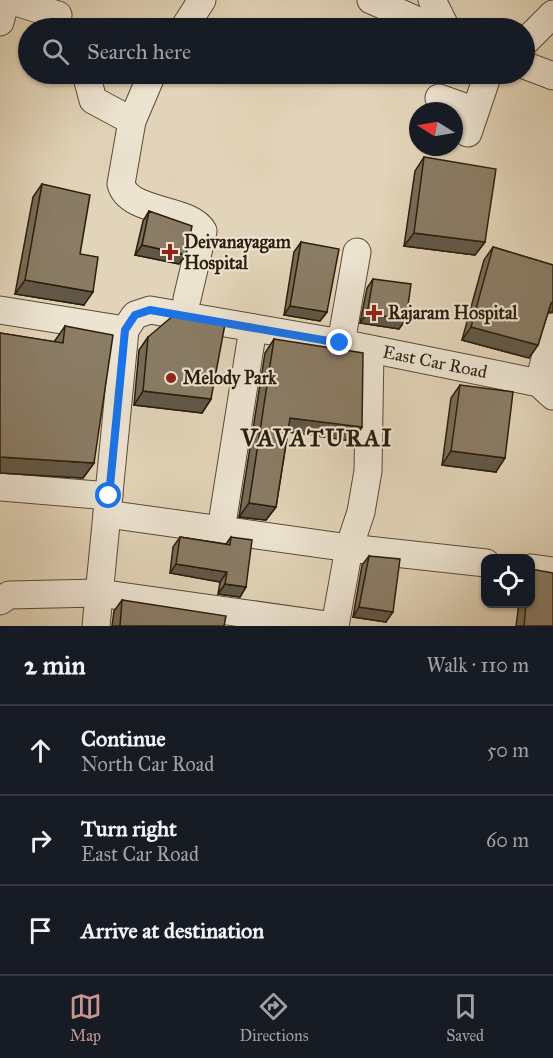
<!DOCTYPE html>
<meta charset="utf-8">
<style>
:root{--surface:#171b24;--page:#20242c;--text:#f1f3f6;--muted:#9ea1a6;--line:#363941;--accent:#c59692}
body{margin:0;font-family:"IM FELL Great Primer",serif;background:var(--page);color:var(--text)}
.controls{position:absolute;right:18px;bottom:18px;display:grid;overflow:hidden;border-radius:12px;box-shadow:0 2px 4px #0004}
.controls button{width:54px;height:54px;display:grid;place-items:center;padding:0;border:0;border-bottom:2px solid var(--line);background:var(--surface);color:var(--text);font:30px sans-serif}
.compass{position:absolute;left:409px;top:102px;width:54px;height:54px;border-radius:50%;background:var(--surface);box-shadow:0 2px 4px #0004;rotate:281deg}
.stop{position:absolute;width:18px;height:18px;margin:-14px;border:4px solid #1a73e8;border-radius:50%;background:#fff}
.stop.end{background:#1a73e8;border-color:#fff;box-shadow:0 2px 6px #0008}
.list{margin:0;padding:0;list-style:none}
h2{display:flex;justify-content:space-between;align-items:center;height:78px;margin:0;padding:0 24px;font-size:26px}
h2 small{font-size:20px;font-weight:400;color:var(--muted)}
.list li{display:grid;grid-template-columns:39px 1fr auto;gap:18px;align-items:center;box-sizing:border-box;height:90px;padding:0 24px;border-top:2px solid var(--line)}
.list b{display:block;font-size:22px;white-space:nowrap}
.list p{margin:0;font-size:20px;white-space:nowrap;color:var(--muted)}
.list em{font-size:20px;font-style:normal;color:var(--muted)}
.icon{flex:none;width:33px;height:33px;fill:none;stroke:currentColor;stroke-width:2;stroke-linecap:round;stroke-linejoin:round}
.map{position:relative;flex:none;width:553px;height:626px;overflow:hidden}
.search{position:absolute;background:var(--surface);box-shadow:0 2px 4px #0004;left:18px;right:18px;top:18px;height:66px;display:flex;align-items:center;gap:15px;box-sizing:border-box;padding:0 21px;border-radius:33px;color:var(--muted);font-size:22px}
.sheet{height:348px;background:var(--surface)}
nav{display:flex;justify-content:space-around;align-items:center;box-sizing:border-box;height:84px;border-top:2px solid var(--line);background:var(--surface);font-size:16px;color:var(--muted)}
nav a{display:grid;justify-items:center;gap:3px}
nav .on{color:var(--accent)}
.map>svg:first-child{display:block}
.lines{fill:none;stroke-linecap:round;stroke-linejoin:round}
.minor-casing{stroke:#594b36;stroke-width:29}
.minor{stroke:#ece3d1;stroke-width:27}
.wall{fill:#776b57;stroke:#2b1d0b;stroke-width:1.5}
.shaded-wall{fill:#615747;stroke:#2b1d0b;stroke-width:1.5}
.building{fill:#8a7c65;stroke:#2b1d0b;stroke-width:1.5}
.route{stroke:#1a73e8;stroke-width:8}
.poi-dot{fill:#8f2418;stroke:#ece3d1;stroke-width:2}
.labels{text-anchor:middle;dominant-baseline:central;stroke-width:4.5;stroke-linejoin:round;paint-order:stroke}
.poi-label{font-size:18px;font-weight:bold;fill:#2b1d0b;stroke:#ece3d1;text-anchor:start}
.street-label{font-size:18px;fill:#2b1d0b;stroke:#ece3d1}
.district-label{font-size:24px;font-weight:bold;letter-spacing:1.5px;fill:#2b1d0b;stroke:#ece3d1}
</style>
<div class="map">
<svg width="553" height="626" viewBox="0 0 553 626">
<rect width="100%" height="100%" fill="#e2d4b8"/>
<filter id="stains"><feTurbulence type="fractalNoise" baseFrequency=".00333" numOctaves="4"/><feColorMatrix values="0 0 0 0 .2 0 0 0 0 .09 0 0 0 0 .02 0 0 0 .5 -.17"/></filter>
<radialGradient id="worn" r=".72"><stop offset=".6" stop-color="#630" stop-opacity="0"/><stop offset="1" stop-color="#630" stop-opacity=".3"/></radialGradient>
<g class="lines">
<defs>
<g id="minor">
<path d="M 9,0 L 58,15"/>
<path d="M 371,0 L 434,28"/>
<path d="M 432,0 L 446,28"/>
<path d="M 0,22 L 6,0"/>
<path d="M 184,28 L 202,0"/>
<path d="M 524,43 L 553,14"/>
<path d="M 524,65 L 553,76"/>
<path d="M 86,74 L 93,100 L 132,121 L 121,184 C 129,214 190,207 203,231 L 187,299"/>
<path d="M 439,98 L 475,111"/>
<path d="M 132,121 L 152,74"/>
<path d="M 468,133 L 488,74"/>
<path d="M 0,310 L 125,330"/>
<path d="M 341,343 L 357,252"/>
<path d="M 539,383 L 553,327"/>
<path d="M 0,487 L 109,496"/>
<path d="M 107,514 L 349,548 L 486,563"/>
<path d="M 221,530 L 253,328"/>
<path d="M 530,568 L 553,571"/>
<path d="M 0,601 L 9,595 L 99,593 L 334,626"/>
<path id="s1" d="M 96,626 L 125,330 L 135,315 L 150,310 L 341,343 L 539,383 L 553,396"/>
<path d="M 335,626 L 349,548 L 361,512 L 368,471 L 370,350"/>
</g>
</defs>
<use href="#minor" class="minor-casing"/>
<use href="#minor" class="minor"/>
</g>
<path class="wall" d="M 424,157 L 485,242 L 475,255 L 404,246 L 415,171 Z
M 42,184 L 80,254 L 84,305 L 15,294 L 33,197 Z
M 149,211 L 186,255 L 179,264 L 135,255 L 143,221 Z
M 301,242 L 327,312 L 320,321 L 284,315 L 294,252 Z
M 493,247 L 553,265 L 553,312 L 548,312 L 538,345 L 529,358 L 462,340 L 484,260 Z
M 373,279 L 406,319 L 399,329 L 360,323 L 367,288 Z
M 65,326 L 94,463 L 83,478 L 0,473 L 0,333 L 54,342 Z
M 148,337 L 211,399 L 202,413 L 134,405 L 139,350 Z
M 274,339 L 362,427 L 353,441 L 288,432 L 276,507 L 266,520 L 239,517 L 265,353 Z
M 460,385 L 496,472 L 442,465 L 451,398 Z
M 180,537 L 226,544 L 231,537 L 246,587 L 240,597 L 218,594 L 220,582 L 170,573 L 173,547 Z
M 369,556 L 386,622 L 353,617 L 362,565 Z
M 531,569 L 553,626 L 516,626 L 519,603 L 531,603 Z
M 122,600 L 224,626 L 112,626 L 114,611 Z"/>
<path class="shaded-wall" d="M 414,233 L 485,242 L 475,255 L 404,246 Z
M 142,245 L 186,255 L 179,264 L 135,255 Z
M 25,280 L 93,292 L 84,305 L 15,294 Z
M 553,302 L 553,312 L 548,312 L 551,303 Z
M 290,306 L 327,312 L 320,321 L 284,315 Z
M 367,314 L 406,319 L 399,329 L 360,323 Z
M 471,327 L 538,345 L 529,358 L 462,340 Z
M 143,391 L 211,399 L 202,413 L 134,405 Z
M 290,418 L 362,427 L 353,441 L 281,431 Z
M 451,451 L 505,458 L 496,472 L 442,465 Z
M 0,457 L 94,463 L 83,478 L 0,473 Z
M 249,503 L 276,507 L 266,520 L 239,517 Z
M 176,564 L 227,572 L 220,582 L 170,573 Z
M 225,584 L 246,587 L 240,597 L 218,594 Z
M 359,607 L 393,612 L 386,622 L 353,617 Z"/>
<path class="building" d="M 424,157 L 496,169 L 485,242 L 414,233 Z
M 42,184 L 90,195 L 80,254 L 98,257 L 93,292 L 25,280 Z
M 149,211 L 192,226 L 186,255 L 142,245 Z
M 301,242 L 339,249 L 327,312 L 290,306 Z
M 493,247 L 553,265 L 553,302 L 551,303 L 538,345 L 471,327 Z
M 373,279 L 411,284 L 406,319 L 367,314 Z
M 174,315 L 225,324 L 211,399 L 143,391 L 148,337 Z
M 65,326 L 113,335 L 94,463 L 0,457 L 0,333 L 63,343 Z
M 274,339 L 363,353 L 362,427 L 290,418 L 276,507 L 249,503 Z
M 460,385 L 513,392 L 505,458 L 451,451 Z
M 180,537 L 230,545 L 231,537 L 252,540 L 246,587 L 225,584 L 227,572 L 176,564 Z
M 369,556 L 400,559 L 393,612 L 359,607 Z
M 531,569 L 553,573 L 553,626 L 524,626 L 526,603 L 531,603 Z
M 122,600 L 226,616 L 224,626 L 120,626 Z"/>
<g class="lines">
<path class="route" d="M 109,496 L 125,330 L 135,315 L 150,310 L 340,343"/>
</g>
<g class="poi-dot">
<path d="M167 243h6v6h6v6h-6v6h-6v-6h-6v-6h6z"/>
<path d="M371 304h6v6h6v6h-6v6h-6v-6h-6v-6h6z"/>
<circle cx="171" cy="378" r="6"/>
</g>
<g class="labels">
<g class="poi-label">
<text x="184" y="242">Deivanayagam<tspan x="184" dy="21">Hospital</tspan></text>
<text x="388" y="313">Rajaram Hospital</text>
<text x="183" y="378">Melody Park</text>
</g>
<g class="street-label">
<text stroke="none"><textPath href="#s1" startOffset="621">East Car Road</textPath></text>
</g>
<g class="district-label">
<text x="317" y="438">VAVATURAI</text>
</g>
</g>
<rect width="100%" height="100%" filter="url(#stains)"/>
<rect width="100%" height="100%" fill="url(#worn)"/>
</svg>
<div class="controls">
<button><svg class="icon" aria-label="locate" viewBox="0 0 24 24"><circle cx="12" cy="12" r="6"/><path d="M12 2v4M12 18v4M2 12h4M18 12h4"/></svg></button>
</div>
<svg class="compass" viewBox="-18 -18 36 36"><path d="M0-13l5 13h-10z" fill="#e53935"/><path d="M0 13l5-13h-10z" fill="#9ea1a6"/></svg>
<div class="stop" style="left:109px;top:496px"></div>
<div class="stop end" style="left:340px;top:343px"></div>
<div class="search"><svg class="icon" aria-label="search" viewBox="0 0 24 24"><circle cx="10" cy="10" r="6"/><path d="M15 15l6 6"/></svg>Search here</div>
</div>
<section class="sheet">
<h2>2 min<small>Walk · 110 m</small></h2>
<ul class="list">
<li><svg class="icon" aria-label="ahead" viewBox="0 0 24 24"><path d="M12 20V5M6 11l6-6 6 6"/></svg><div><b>Continue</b><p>North Car Road</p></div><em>50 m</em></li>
<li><svg class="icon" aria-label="right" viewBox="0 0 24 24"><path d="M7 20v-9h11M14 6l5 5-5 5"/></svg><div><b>Turn right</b><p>East Car Road</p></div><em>60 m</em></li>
<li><svg class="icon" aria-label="arrive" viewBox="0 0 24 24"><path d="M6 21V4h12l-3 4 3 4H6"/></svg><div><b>Arrive at destination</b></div></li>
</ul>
</section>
<nav>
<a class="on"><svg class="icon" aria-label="map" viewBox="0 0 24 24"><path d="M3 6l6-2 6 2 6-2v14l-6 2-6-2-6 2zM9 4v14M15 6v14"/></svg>Map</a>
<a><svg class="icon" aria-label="directions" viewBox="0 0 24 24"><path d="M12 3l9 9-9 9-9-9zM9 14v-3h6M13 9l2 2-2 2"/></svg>Directions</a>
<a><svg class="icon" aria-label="saved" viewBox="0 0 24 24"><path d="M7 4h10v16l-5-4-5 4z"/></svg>Saved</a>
</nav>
